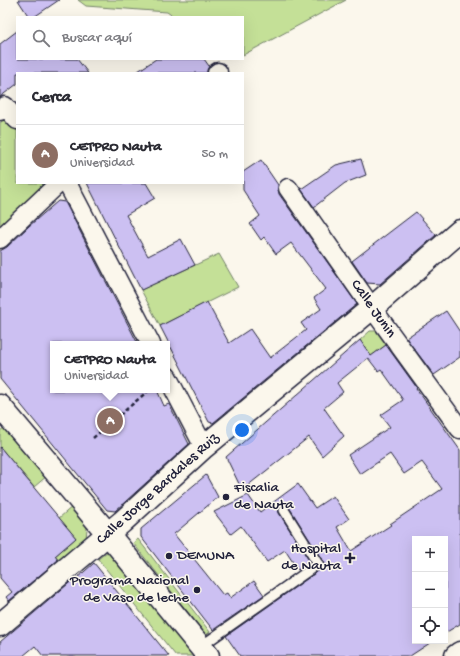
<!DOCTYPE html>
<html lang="es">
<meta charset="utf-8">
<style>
:root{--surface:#fff;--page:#f7f7f7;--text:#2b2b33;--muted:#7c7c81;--line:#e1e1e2;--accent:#0f766e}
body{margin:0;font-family:"Gochi Hand",sans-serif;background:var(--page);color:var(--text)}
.controls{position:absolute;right:12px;bottom:12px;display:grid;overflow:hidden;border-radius:0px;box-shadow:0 4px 16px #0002}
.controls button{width:36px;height:36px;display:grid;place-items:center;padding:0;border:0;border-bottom:1px solid var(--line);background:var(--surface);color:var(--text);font:20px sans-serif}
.you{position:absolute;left:242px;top:430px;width:14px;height:14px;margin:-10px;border:3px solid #fff;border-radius:50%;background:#1a73e8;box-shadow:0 0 0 6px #1a73e833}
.badge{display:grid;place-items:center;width:26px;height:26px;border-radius:50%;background:var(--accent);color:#fff;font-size:13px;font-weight:700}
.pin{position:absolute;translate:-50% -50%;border:2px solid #fff;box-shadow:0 1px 4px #0006}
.popup{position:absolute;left:50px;top:341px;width:120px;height:52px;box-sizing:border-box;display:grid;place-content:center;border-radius:0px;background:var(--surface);filter:drop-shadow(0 1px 3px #0005);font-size:13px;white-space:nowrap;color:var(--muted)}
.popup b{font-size:15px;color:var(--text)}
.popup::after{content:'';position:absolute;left:50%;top:100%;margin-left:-8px;border:8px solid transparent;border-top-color:var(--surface)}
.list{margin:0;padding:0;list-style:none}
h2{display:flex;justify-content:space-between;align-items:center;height:52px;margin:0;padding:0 16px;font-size:17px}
h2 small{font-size:13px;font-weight:400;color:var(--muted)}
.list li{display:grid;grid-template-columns:26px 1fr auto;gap:12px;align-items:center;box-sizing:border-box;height:60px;padding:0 16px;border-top:1px solid var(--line)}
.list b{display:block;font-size:15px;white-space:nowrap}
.list p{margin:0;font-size:13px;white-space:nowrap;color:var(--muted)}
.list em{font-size:13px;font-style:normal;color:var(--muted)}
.icon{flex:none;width:22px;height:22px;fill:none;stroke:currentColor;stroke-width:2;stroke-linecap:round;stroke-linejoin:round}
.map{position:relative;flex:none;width:460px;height:656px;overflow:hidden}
.search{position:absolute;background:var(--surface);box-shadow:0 4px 16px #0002;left:16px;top:16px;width:228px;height:44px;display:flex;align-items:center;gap:10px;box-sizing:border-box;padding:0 14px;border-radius:0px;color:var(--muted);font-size:15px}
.panel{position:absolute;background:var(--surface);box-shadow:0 4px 16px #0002;left:16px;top:72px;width:228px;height:112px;border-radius:0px}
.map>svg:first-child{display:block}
.green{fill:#c4e097;stroke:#738169}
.building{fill:#ccc0f2;stroke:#22223b}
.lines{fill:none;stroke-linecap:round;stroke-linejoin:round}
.service-casing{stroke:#22223b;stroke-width:12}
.minor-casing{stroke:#22223b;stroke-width:21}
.tertiary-casing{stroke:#22223b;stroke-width:25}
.primary-casing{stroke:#22223b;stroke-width:25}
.path{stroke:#22223b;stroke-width:2.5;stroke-dasharray:4 3;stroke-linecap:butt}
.service{stroke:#fbf7ec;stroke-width:9}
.minor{stroke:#fbf7ec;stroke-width:18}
.tertiary{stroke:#fbf7ec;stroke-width:22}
.primary{stroke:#fbf7ec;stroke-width:22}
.poi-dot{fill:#22223b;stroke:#fbf7ec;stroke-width:1.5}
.labels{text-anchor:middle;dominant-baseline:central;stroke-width:3;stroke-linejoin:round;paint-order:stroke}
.street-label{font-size:15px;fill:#22223b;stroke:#fbf7ec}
.poi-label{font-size:15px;fill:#22223b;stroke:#fbf7ec;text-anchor:start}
</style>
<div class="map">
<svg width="460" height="656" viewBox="0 0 460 656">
<rect width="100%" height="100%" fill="#fbf7ec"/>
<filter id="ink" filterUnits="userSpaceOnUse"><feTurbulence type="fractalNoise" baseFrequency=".025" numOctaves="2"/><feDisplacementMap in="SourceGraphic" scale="8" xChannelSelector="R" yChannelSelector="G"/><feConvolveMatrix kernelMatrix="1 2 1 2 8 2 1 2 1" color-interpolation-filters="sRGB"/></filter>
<g filter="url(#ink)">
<path class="green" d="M 78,0 L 346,0 L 243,55 L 243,17 L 174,17 L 167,12 L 86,6 Z
M 7,117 L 17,128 L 17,183 L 51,183 L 0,232 L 0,123 Z
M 219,254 L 238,287 L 160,326 L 141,290 Z
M 370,331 L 376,331 L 386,345 L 371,356 L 360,340 Z
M 6,426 L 47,476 L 34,487 L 0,447 L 0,431 Z
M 73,506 L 84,520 L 87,528 L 86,539 L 61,563 L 55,556 L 76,538 L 59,518 Z
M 138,539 L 210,632 L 206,635 L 133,543 Z
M 108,551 L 193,656 L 176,656 L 98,559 Z"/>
<path class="building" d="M 18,0 L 59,0 L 34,17 L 29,17 Z
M 17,31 L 17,59 L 77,59 L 88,73 L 17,73 L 17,84 L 0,97 L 0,44 Z
M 156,59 L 204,59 L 209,66 L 207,70 L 207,73 L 135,73 Z
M 361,159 L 366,175 L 345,183 L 314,207 L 301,189 L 336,165 Z
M 261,160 L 278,185 L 278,189 L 279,194 L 357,304 L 213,423 L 209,422 L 160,326 L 207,302 L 229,343 L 250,329 L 270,358 L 306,330 L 301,323 L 321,309 L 314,298 L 326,289 L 291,243 L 276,254 L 264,237 L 261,240 L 250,224 L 260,216 L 243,190 L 243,172 Z
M 87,183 L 146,183 L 155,198 L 126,215 L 148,256 L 181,239 L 195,265 L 141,290 Z
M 58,201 L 65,202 L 138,344 L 53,344 L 53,390 L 157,390 L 164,406 L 169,404 L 189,444 L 115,511 L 107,510 L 0,379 L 0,251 L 7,247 L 29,226 Z
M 416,212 L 436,235 L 380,284 L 367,283 L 352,261 L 382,238 Z
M 446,311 L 460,332 L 460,357 L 434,375 L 406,338 Z
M 360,340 L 371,356 L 386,345 L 417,388 L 416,388 L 460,450 L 460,624 L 445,633 L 445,539 L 415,539 L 415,641 L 433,641 L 410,656 L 240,656 L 226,636 L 321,569 L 324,566 L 324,563 L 289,507 L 286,505 L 283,504 L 280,505 L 278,510 L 279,513 L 310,562 L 298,570 L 285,550 L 267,562 L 241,526 L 231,534 L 214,512 L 248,495 L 260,512 L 298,484 L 315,508 L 333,496 L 349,519 L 337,527 L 351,551 L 391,525 L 390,524 L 442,489 L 422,462 L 404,474 L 390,454 L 360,474 L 348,455 L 390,427 L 381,415 L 403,400 L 381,369 L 378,371 L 368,358 L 337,383 L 343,392 L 324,408 L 344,436 L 322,456 L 309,437 L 242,490 L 226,457 Z
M 0,447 L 76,538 L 55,556 L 58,560 L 9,601 L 6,597 L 12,592 L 0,578 Z
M 206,475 L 218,497 L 174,534 L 223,595 L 227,593 L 230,598 L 254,581 L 264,595 L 213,630 L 141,537 L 141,529 Z
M 94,563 L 169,656 L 43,656 L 35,646 L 23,656 L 0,656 L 0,642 L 75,578 L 76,579 Z"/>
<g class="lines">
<defs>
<path id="service" d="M 200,647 L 318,564 L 284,510"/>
<path id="minor" d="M 217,73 L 218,72
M 0,111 L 5,106 L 17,120
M 67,183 L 151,344
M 288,188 L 372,308 L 460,429
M 0,239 L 59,183
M 167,376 L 204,447"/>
<path id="tertiary" d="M 0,406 L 108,534 L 208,656
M 0,625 L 122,522 L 204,447 L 372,308 L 460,231"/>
<path id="primary" d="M 456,656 L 460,653"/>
</defs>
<use href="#service" class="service-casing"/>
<use href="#minor" class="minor-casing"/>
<use href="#tertiary" class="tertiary-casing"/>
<use href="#primary" class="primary-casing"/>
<path class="path" d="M 93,438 L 149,390"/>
<use href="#service" class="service"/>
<use href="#minor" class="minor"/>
<use href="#tertiary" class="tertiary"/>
<use href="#primary" class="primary"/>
</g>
</g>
<g class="poi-dot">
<circle cx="226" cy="497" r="4"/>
<circle cx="169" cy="556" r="4"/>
<path d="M348 552h4v4h4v4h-4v4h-4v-4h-4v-4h4z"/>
<circle cx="197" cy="590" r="4"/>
</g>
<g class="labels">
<g class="street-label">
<text transform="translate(373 309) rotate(55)">Calle Junin</text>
<text transform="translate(158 489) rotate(-42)">Calle Jorge Bardales Ruiz</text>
</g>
<g class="poi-label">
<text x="234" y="488">Fiscalia<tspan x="234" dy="17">de Nauta</tspan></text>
<text x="341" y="549" text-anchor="end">Hospital<tspan x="341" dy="17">de Nauta</tspan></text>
<text x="177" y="556">DEMUNA</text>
<text x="189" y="581" text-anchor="end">Programa Nacional<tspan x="189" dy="17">de Vaso de leche</tspan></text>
</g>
</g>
</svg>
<div class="controls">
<button>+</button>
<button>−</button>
<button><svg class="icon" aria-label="locate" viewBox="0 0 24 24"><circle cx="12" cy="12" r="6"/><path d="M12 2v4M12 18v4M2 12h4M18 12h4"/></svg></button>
</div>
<div class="you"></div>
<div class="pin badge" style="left:110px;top:421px;background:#8d6e63">A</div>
<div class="popup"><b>CETPRO Nauta</b>Universidad</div>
<div class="search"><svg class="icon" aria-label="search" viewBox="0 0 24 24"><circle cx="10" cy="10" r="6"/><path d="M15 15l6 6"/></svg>Buscar aquí</div>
<section class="panel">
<h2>Cerca<small></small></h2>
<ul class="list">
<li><span class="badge" style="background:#8d6e63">A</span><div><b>CETPRO Nauta</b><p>Universidad</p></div><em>50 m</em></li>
</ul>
</section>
</div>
